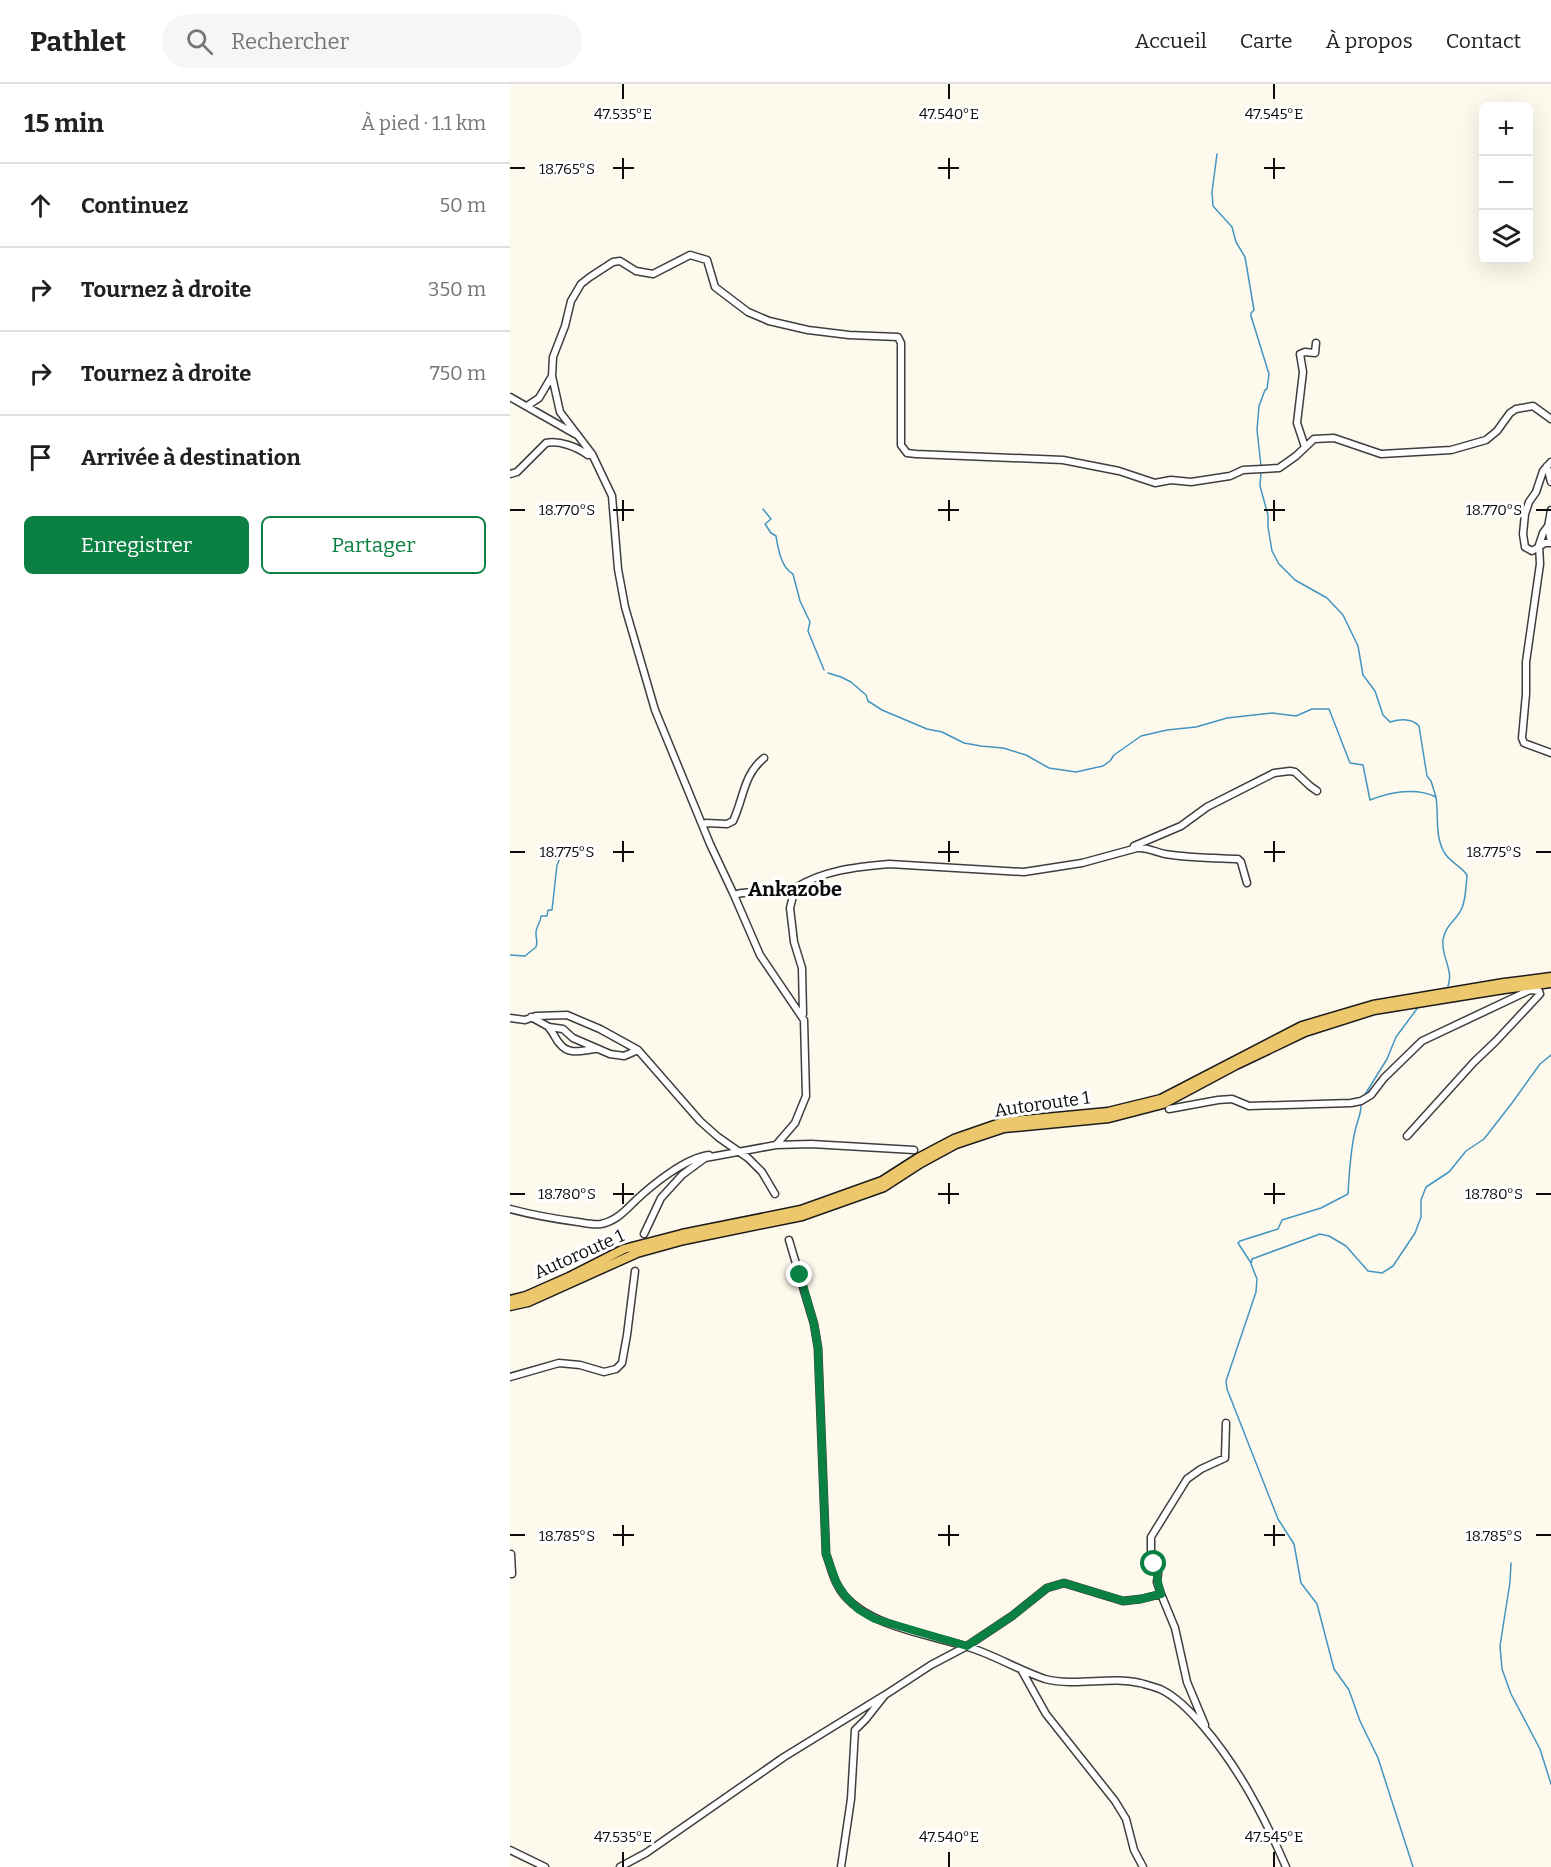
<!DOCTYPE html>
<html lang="fr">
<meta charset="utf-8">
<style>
:root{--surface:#fff;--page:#f6f6f6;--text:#202124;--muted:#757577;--line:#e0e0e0;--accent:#0b8043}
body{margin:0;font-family:Bitter,serif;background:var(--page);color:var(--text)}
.controls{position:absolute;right:18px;top:18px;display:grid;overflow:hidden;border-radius:9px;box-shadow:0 6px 24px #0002}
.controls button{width:54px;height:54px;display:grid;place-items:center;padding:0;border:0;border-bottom:2px solid var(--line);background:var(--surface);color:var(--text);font:30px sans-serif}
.stop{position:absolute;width:18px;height:18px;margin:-14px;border:4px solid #0b8043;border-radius:50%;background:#fff}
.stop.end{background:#0b8043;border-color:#fff;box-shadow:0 2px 6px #0008}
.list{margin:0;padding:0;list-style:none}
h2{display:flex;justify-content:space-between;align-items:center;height:78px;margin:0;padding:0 24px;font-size:26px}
h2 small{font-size:20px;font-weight:400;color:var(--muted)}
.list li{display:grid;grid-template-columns:39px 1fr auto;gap:18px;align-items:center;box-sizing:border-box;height:84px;padding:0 24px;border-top:2px solid var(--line)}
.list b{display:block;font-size:22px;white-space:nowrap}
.list em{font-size:20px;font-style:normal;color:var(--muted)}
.actions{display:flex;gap:12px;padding:18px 24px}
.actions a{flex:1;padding:14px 0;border:2px solid var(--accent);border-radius:9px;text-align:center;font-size:21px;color:var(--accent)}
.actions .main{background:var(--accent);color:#fff}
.icon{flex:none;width:33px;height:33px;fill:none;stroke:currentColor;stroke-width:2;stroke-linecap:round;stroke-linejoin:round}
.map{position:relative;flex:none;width:1041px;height:1783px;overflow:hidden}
header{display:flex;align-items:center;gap:36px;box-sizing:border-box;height:84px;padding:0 30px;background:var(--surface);border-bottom:2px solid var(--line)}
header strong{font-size:28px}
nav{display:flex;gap:33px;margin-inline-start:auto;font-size:21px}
.search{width:420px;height:54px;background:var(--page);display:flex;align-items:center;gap:15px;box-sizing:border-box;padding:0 21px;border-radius:33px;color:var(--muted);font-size:22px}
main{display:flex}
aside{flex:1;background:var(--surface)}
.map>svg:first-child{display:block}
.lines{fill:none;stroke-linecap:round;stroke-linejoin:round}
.stream{stroke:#4295c1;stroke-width:1.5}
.minor-casing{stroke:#3e3e3e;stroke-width:9}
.major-casing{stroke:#1c1c1c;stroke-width:11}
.minor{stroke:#fff;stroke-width:6}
.major{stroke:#edc76c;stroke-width:8}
.route{stroke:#0b8043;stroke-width:8}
.ticks{fill:none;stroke:#0b0b0b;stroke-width:2}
.labels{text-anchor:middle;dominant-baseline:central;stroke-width:6;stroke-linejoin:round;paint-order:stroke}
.street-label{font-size:18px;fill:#0b0b0b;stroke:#fff}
.neighbourhood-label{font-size:20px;font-weight:bold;fill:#0b0b0b;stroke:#fff}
.ticks-label{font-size:15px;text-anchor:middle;fill:#0b0b0b;stroke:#fff;stroke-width:6;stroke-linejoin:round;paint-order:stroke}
</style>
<header>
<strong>Pathlet</strong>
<div class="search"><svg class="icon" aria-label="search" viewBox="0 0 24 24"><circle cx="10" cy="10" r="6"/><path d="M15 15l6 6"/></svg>Rechercher</div>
<nav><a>Accueil</a><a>Carte</a><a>À propos</a><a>Contact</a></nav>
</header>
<main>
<aside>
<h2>15 min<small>À pied · 1.1 km</small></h2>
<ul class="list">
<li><svg class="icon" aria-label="ahead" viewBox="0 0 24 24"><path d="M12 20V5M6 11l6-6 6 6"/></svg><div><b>Continuez</b></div><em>50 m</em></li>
<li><svg class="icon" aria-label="right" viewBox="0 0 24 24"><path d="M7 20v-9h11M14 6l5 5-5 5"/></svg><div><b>Tournez à droite</b></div><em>350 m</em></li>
<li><svg class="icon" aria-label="right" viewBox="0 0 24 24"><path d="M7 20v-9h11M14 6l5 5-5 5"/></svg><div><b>Tournez à droite</b></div><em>750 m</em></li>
<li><svg class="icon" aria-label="arrive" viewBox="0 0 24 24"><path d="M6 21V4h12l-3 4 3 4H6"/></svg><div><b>Arrivée à destination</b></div></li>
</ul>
<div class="actions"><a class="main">Enregistrer</a><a>Partager</a></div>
</aside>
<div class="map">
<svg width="1041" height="1783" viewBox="0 0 1041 1783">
<rect width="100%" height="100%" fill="#fdf9ec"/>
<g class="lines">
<path class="stream" d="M 707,70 L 702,108 L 703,122 L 722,143 L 726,158 L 735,173 L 744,226 L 741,229 L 741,232 L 759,290 L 757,305 L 755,306 L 749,322 L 747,346 L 751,382
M 751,388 L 750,402 L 758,431 L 758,443 L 762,467 L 769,480 L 785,496 L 817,514 L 833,531 L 848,562 L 853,591 L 865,607 L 873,631 L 880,638 C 890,635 902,634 909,642 L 917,692 L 921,697 L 926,713
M 253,425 L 261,435 L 255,440 L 261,449 L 266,452 C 268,464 271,484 283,490 L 290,517 L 300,538 L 298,547 L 314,586
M 318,589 L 331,593 L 341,598 L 356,611 L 358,617 L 372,626 L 417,645 L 432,648 L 454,659 L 471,662 L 493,664 L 516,671 L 539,684 L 566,688 L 593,682 L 600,677 L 604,671 L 631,652 L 657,646 L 686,643 L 717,634 L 762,629 L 786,632 L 802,625 L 819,625 L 840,679 L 853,681 L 860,716 C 880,708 906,703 926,713 C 929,732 924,754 936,771 C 942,779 952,783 957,791 C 956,802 956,814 952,824 C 947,836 935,841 933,856 C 931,873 944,886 938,902
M 0,871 L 15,872 L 26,863 C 28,857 26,856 26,850 C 25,843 31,839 31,832 L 37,832 L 38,826 L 42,826 L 47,781 L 56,761
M 854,1012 L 877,975 L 886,953 L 909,922
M 741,1179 L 728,1159 L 730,1157 L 768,1145 L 772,1136 L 811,1124 L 838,1110 C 839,1091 841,1065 845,1047 C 847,1037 852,1029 851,1019
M 1001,1479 L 1000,1498 L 990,1562 L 992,1585 L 1001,1610 L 1030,1665 L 1041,1700
M 903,1783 L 868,1674 L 850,1637 L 839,1606 L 824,1585 L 807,1520 L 791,1499 L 784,1460 L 768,1435 L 717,1305 L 716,1297 L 746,1208 L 747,1195 L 741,1180 L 742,1175 L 810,1150 L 819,1152 L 836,1162 L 858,1187 L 872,1189 L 883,1182 L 905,1149 L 911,1133 L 911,1116 L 916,1103 L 939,1088 L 956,1067 L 974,1055 L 1002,1019 L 1030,980 L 1041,971"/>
<defs>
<path id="minor" d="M 0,313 L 65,350
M 17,322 L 29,314 L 42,292
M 795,363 L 787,339 L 793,288 L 790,270 L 795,268 L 805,269 L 806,259
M 1041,378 L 1033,387 L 1026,408 L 1019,418 L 1015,430 L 1013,450 L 1015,463 L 1022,467 L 1035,459 L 1041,459
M 1037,382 L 1041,398
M 0,390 L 7,388 L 36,359 C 49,356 67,363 78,371 L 82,370
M 1041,426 L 1038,443 L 1041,458
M 1041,438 L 1033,449 L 1029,461 L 1030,480 L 1016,578 L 1016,610 L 1012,654 L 1014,659 L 1041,669
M 193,742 L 196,739 L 217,740 L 223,737 C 234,714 233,691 254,674
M 624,762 L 671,742 L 697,723 L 764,689 L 780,687 L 785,688 L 800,702 L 807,707
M 285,804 L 280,824 L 284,858 L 292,884 L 293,930
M 224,811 C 237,806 248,810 260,810 C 269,809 275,802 285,804 C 314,786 346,783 379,780 L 514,788 L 572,779 L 627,764 C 638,763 645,768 655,770 C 679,774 704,774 728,775 L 731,778 L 737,799
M 21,933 L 39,943 L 53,945 L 63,954 L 100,970 L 114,972 L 128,966
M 0,934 L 15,936 L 26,932 L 57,931 L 90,945 L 128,966 L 190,1037 L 208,1053 L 238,1074 L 252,1088 L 265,1110
M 39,944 C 44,949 45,955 50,960 C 59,972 74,966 86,965
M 659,1025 L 708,1016 L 722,1015 L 739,1022 L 841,1019 L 851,1017 L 861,1011 L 874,994 L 912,957 L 1020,906 L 1029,907 L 1030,910 L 986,957 L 964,978 L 897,1052
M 266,1061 L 301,1060 L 404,1066
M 0,1125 C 23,1131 45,1135 68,1138 C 75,1139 84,1141 91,1140 C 106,1137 115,1127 125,1117 C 142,1101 175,1074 199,1071
M 134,1150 L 151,1114 L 172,1091 L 195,1074 L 266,1061 L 285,1039 L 296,1012 L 294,936 L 250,871 L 224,811 L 200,760 L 145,626 L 115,523 L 108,485 L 102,412 L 82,370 L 50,328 L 42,292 L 43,273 L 55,242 L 61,217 L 71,200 L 80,193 L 103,178 L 110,177 L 126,187 L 143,190 L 180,171 L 197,176 L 205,203 L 238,228 L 259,237 L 298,246 L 339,251 L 388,253 L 391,259 L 391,361 L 397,369 L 406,370 L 553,376 L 609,387 L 645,399 L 661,396 L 681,398 L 720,392 L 733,386 L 769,384 L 786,372 L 804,355 L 824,354 L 871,370 L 941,366 L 976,356 L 987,347 L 1000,329 L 1006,325 L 1023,322 L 1041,335
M 279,1156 L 304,1240 L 308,1264 L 316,1470 C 320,1480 322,1491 327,1500 C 347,1541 415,1549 455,1562 C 483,1570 508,1586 535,1595 C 567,1603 599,1592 630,1599 C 637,1601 646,1603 652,1606 C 668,1614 682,1629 693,1642 C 729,1684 754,1732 776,1783
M 0,1293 L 49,1279 L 70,1281 L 94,1288 L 106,1285 L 112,1279 L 117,1251 L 125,1187
M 0,1490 L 2,1490 L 1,1470
M 651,1510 L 647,1498 L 648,1489 L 641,1469 L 641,1453 L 677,1395 L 691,1385 L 715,1374 L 716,1339
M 512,1587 L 536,1630 L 605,1717 L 616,1735 L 624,1766 L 633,1783
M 0,1766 L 35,1783
M 110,1783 L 136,1769 L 274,1673 L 373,1612
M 331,1783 L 341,1715 L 345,1646 L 356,1635 L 375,1611 L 421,1581 L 457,1562 L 502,1532 L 537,1504 L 554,1499 L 613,1517 L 631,1515 L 651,1510 L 665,1544 L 677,1598 L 695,1641"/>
<path id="major" d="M 0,1216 L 16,1212 L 59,1193 L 114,1165 L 172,1150 L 291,1126 L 372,1097 L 408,1074 L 444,1055 L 493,1038 L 598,1028 L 651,1015 L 792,942 L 863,921 L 994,899 L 1041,893
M 0,1222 L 18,1218 L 127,1169 L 174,1156 L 292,1132 L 374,1103 L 411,1079 L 446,1060 L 494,1044 L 599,1034 L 653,1020 L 726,981 L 795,948 L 864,926 L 994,905 L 1041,899"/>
</defs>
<use href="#minor" class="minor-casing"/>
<use href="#major" class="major-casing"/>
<use href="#minor" class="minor"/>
<use href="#major" class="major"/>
</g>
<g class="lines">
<path class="route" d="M 290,1191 L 304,1240 L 308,1264 L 316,1470 L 327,1500 L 336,1513 L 348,1525 L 365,1535 L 457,1562 L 502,1532 L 537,1504 L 554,1499 L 614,1517 L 631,1515 L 651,1510 C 647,1499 648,1490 644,1480"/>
</g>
<path class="ticks" d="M 113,0 L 113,15M 439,0 L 439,15M 764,0 L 764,15M 113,74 L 113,95M 439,74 L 439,95M 764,74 L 764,95M 0,84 L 15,84M 103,84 L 124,84M 428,84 L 449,84M 754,84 L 775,84M 113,416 L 113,437M 439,416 L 439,437M 764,416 L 764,437M 0,426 L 15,426M 103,426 L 124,426M 428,426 L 449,426M 754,426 L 775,426M 1026,426 L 1041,426M 113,757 L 113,778M 439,757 L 439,778M 764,757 L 764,778M 0,768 L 15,768M 103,768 L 124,768M 428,768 L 449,768M 754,768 L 775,768M 1026,768 L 1041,768M 113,1099 L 113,1120M 439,1099 L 439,1120M 764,1099 L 764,1120M 0,1110 L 15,1110M 103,1110 L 124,1110M 428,1110 L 449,1110M 754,1110 L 775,1110M 1026,1110 L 1041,1110M 113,1441 L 113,1462M 439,1441 L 439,1462M 764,1441 L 764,1462M 0,1451 L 15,1451M 103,1451 L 124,1451M 428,1451 L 449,1451M 754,1451 L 775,1451M 1026,1451 L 1041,1451M 113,1768 L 113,1783M 439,1768 L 439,1783M 764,1768 L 764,1783"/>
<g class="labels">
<g class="street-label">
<text transform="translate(532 1020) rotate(-8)">Autoroute 1</text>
<text transform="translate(69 1170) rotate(-24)">Autoroute 1</text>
</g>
<g class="neighbourhood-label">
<text x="285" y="805">Ankazobe</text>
</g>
</g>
<g class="ticks-label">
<text x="113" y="35">47.535°E</text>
<text x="439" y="35">47.540°E</text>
<text x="764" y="35">47.545°E</text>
<text x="57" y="90">18.765°S</text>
<text x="57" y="431">18.770°S</text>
<text x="984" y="431">18.770°S</text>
<text x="57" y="773">18.775°S</text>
<text x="984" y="773">18.775°S</text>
<text x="57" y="1115">18.780°S</text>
<text x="984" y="1115">18.780°S</text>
<text x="57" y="1457">18.785°S</text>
<text x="984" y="1457">18.785°S</text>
<text x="113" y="1758">47.535°E</text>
<text x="439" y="1758">47.540°E</text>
<text x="764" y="1758">47.545°E</text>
</g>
</svg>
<div class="controls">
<button>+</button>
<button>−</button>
<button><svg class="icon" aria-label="layers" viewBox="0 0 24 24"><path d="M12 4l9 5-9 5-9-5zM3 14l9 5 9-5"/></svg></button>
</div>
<div class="stop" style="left:644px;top:1480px"></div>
<div class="stop end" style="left:290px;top:1191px"></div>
</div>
</main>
